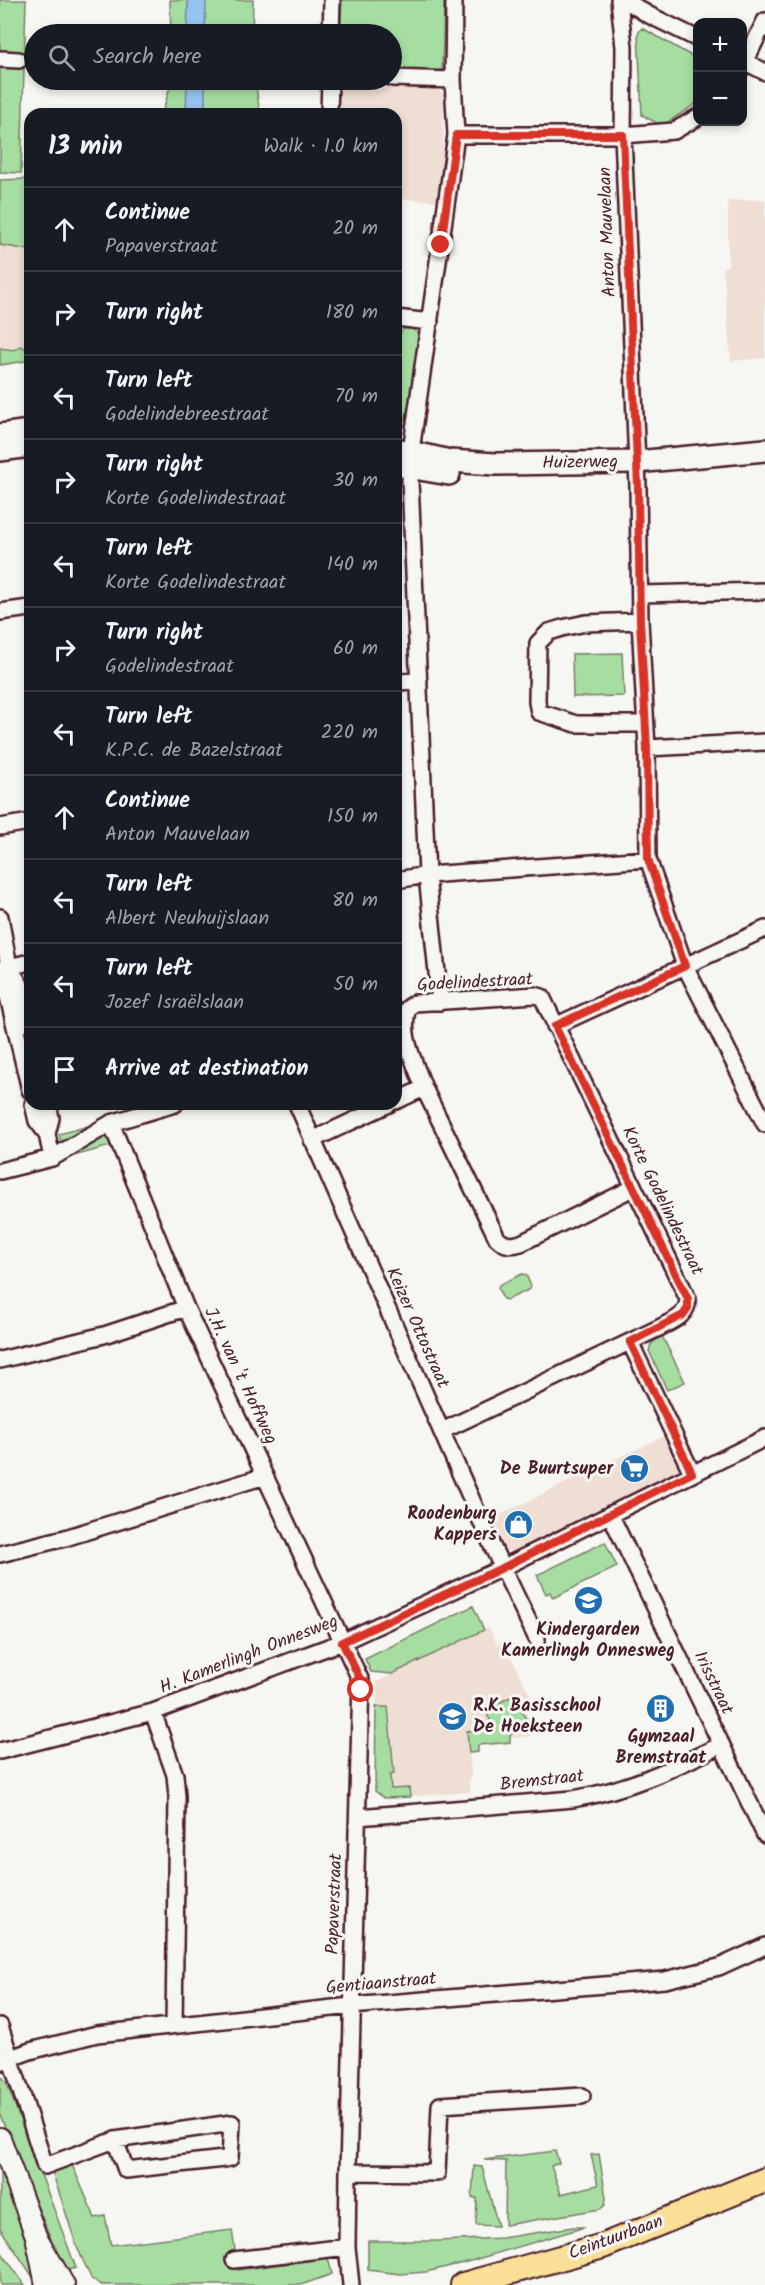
<!DOCTYPE html>
<meta charset="utf-8">
<style>
:root{--surface:#171b24;--page:#242831;--text:#f1f3f6;--muted:#9ea1a6;--line:#363941}
body{margin:0;font-family:Kalam,sans-serif;background:var(--page);color:var(--text)}
.controls{position:absolute;right:18px;top:18px;display:grid;overflow:hidden;border-radius:12px;box-shadow:0 3px 9px #0003}
.controls button{width:54px;height:54px;display:grid;place-items:center;padding:0;border:0;border-bottom:2px solid var(--line);background:var(--surface);color:var(--text);font:30px sans-serif}
.stop{position:absolute;width:18px;height:18px;margin:-14px;border:4px solid #d93025;border-radius:50%;background:#fff}
.stop.end{background:#d93025;border-color:#fff;box-shadow:0 2px 6px #0008}
.list{margin:0;padding:0;list-style:none}
h2{display:flex;justify-content:space-between;align-items:center;height:78px;margin:0;padding:0 24px;font-size:26px}
h2 small{font-size:20px;font-weight:400;color:var(--muted)}
.list li{display:grid;grid-template-columns:39px 1fr auto;gap:18px;align-items:center;box-sizing:border-box;height:84px;padding:0 24px;border-top:2px solid var(--line)}
.list b{display:block;font-size:22px;white-space:nowrap}
.list p{margin:0;font-size:20px;white-space:nowrap;color:var(--muted)}
.list em{font-size:20px;font-style:normal;color:var(--muted)}
.icon{flex:none;width:33px;height:33px;fill:none;stroke:currentColor;stroke-width:2;stroke-linecap:round;stroke-linejoin:round}
.map{position:relative;flex:none;width:765px;height:2285px;overflow:hidden}
.search{position:absolute;background:var(--surface);box-shadow:0 3px 9px #0003;left:24px;top:24px;width:378px;height:66px;display:flex;align-items:center;gap:15px;box-sizing:border-box;padding:0 21px;border-radius:33px;color:var(--muted);font-size:22px}
.panel{position:absolute;background:var(--surface);box-shadow:0 3px 9px #0003;left:24px;top:108px;width:378px;height:1002px;border-radius:18px}
.map>svg:first-child{display:block}
.built{fill:#eeded4}
.green{fill:#a6dea2;stroke:#787e66;stroke-width:1.5}
.water{fill:#95c4f0;stroke:#7782a1;stroke-width:1.5}
.lines{fill:none;stroke-linecap:round;stroke-linejoin:round}
.minor-casing{stroke:#4a1f2b;stroke-width:20}
.tertiary-casing{stroke:#4a1f2b;stroke-width:24}
.secondary-casing{stroke:#4a1f2b;stroke-width:26}
.primary-casing{stroke:#4a1f2b;stroke-width:28}
.minor{stroke:#f6f6f2;stroke-width:15}
.tertiary{stroke:#f6f6f2;stroke-width:20}
.secondary{stroke:#f6f6f2;stroke-width:21}
.primary{stroke:#fadf96;stroke-width:24}
.route{stroke:#d93025;stroke-width:8}
.labels{text-anchor:middle;dominant-baseline:central;stroke-width:6;stroke-linejoin:round;paint-order:stroke}
.street-label{font-size:18px;fill:#4a1f2b;stroke:#f6f6f2}
.poi-label{font-size:18px;font-weight:bold;fill:#4a1f2b;stroke:#f6f6f2;text-anchor:end}
</style>
<div class="map">
<svg width="765" height="2285" viewBox="0 0 765 2285">
<rect width="100%" height="100%" fill="#f6f6f2"/>
<filter id="ink" filterUnits="userSpaceOnUse"><feTurbulence type="fractalNoise" baseFrequency=".0167" numOctaves="2"/><feDisplacementMap in="SourceGraphic" scale="12" xChannelSelector="R" yChannelSelector="G"/><feConvolveMatrix kernelMatrix="1 2 1 2 8 2 1 2 1" color-interpolation-filters="sRGB"/></filter>
<g filter="url(#ink)">
<path class="built" d="M 342,88 L 435,88 L 444,94 L 442,201 L 396,199 L 396,114 L 336,114 L 336,95 Z
M 765,199 L 765,358 L 731,361 L 723,267 L 728,266 L 728,201 Z
M 0,240 L 30,244 L 30,367 L 25,361 L 0,358 Z
M 666,1435 L 672,1449 L 677,1448 L 680,1465 L 678,1472 L 672,1477 L 517,1552 L 501,1550 L 485,1522 Z
M 489,1627 L 497,1645 L 504,1642 L 534,1704 L 524,1710 L 530,1722 L 531,1736 L 511,1738 L 511,1744 L 478,1746 L 479,1753 L 470,1754 L 471,1779 L 469,1779 L 470,1792 L 384,1798 L 375,1791 L 377,1682 Z"/>
<path class="green" d="M 0,0 L 26,0 L 21,173 L 0,172 Z
M 170,0 L 253,0 L 252,34 L 171,34 Z
M 342,0 L 444,0 L 442,73 L 392,72 L 392,34 L 340,34 Z
M 642,28 L 697,59 L 697,103 L 662,126 L 642,115 L 638,33 Z
M 172,80 L 255,80 L 260,114 L 162,114 Z
M 29,140 L 30,140 L 30,250 L 0,245 L 0,180 L 27,179 Z
M 403,329 L 412,329 L 418,334 L 420,341 L 408,421 L 402,427 L 396,428 C 396,406 391,344 403,329 Z
M 20,346 L 30,350 L 30,357 L 25,361 L 0,365 L 0,348 L 14,350 Z
M 622,653 L 624,696 L 573,697 L 572,654 Z
M 107,1121 L 114,1145 L 66,1158 L 59,1134 Z
M 522,1274 L 526,1275 L 531,1286 L 530,1289 L 507,1300 L 503,1299 L 498,1288 L 499,1285 Z
M 662,1336 L 685,1382 L 667,1390 L 649,1351 L 651,1344 Z
M 605,1542 L 617,1567 L 553,1598 L 550,1592 L 546,1594 L 537,1575 Z
M 473,1606 L 484,1630 L 392,1674 L 371,1672 L 365,1659 Z
M 514,1695 L 529,1725 L 510,1735 L 510,1742 L 478,1745 L 478,1752 L 469,1753 L 467,1731 L 494,1728 L 485,1710 Z
M 376,1707 L 388,1707 L 394,1774 L 390,1775 L 391,1789 L 409,1788 L 410,1797 L 384,1798 L 375,1791 Z
M 0,2077 L 3,2078 L 7,2084 L 76,2268 L 64,2271 L 0,2115 Z
M 555,2151 L 559,2163 L 551,2166 L 561,2194 L 598,2185 L 591,2155 L 599,2154 L 606,2198 L 605,2205 L 600,2209 L 505,2225 L 506,2161 L 484,2160 Z
M 70,2160 L 95,2218 L 105,2216 L 111,2245 L 232,2230 L 238,2270 L 328,2258 L 332,2274 L 301,2285 L 102,2285 L 92,2280 L 77,2247 L 51,2168 Z
M 474,2166 L 482,2167 L 498,2226 L 476,2225 L 477,2198 L 472,2198 Z
M 0,2167 L 39,2279 L 35,2280 L 0,2228 Z
M 573,2227 L 585,2227 L 467,2262 L 426,2272 L 400,2274 L 368,2270 L 368,2241 L 439,2241 L 502,2238 Z
M 0,2250 L 25,2285 L 0,2285 Z"/>
<path class="water" d="M 188,0 L 206,0 L 205,34 L 187,34 Z
M 187,80 L 205,80 L 205,114 L 186,114 Z"/>
<g class="lines">
<defs>
<path id="minor" d="M 619,0 L 624,47 L 623,135 L 638,487 L 640,621 L 647,748 L 648,859 L 685,966 L 765,1124
M 625,0 L 647,14 L 698,39
M 331,34 L 332,0
M 0,59 L 19,60
M 742,60 L 765,72
M 742,68 L 765,21
M 392,78 L 453,80
M 329,114 L 330,80
M 456,135 L 623,135 L 674,131 L 698,117
M 396,318 L 430,322
M 641,594 L 765,591
M 0,612 L 30,608
M 640,621 L 586,623 L 562,628 L 549,632 L 538,643 L 537,702 L 539,712 L 576,724 L 645,724
M 396,682 L 419,681
M 647,748 L 765,742
M 0,827 L 30,822
M 396,880 L 427,875 L 648,859
M 0,917 L 9,967 L 6,988 L 30,1090
M 9,967 L 20,984 L 30,1026
M 0,969 L 30,962
M 440,1002 L 427,875 L 410,480 L 412,444 L 456,135 L 453,80 L 454,0
M 555,1026 L 765,929
M 424,1088 L 497,1238 C 505,1246 511,1246 521,1243 L 633,1188
M 396,1101 L 424,1088 C 415,1063 399,1034 408,1008 L 415,1003 L 535,995 L 542,997 L 688,1299 C 687,1316 674,1320 661,1327 L 442,1431
M 33,1104 L 37,1121 L 47,1134
M 48,1104 L 51,1118 L 47,1134 L 52,1158
M 297,1104 L 493,1548 L 537,1639
M 111,1123 L 186,1308 L 361,1681 L 348,2172 L 347,2247 L 351,2285
M 312,1140 L 389,1104
M 0,1171 L 52,1158 L 111,1123 L 175,1104
M 630,1342 L 692,1473
M 0,1360 L 104,1335 L 186,1308
M 610,1514 L 765,1835
M 0,1554 L 65,1538 L 265,1476
M 153,1712 L 175,1775 L 177,1796 L 174,2025
M 0,1751 L 153,1712 L 342,1642 L 502,1568 L 765,1438
M 358,1817 L 573,1799 C 628,1790 672,1769 721,1745
M 0,2026 L 45,2166 L 115,2140 L 232,2123 L 230,2158 L 224,2159 L 126,2170 L 115,2140
M 0,2062 L 30,2051 L 97,2034 L 351,2006 L 665,1980 L 719,1967 L 765,1946
M 348,2172 L 437,2173 L 440,2105 L 582,2096
M 234,2260 L 347,2247"/>
<path id="tertiary" d="M 0,2138 L 36,2236
M 46,2285 L 36,2236 L 64,2285"/>
<path id="secondary" d="M 0,435 L 30,431
M 396,449 L 450,461 L 495,464 L 636,462 L 765,450
M 0,450 L 30,446
M 396,465 L 449,474"/>
<path id="primary" d="M 463,2285 L 603,2246 L 765,2180"/>
</defs>
<use href="#minor" class="minor-casing"/>
<use href="#tertiary" class="tertiary-casing"/>
<use href="#secondary" class="secondary-casing"/>
<use href="#primary" class="primary-casing"/>
<use href="#minor" class="minor"/>
<use href="#tertiary" class="tertiary"/>
<use href="#secondary" class="secondary"/>
<use href="#primary" class="primary"/>
</g>
</g>
<g class="lines" filter="url(#ink)">
<path class="route" d="M 361,1690 L 361,1681 L 342,1642 L 502,1568 L 692,1473 L 630,1342 L 683,1315 L 688,1308 L 688,1299 L 555,1026 L 685,966 L 648,859 L 647,748 L 640,621 L 638,487 L 623,135 L 456,135 L 441,245"/>
</g>
<defs>
<symbol id="supermarket-disc" viewBox="-11 -11 22 22"><circle r="9.5" fill="#1f6fb2" stroke="#f6f6f2"/><path d="M-6-5.5h2.5l.6 2H6L4.5 2H-2.5L-4.4-4H-6ZM-1.5 3.2a1.3 1.3 0 1 0 .1 0ZM3 3.2a1.3 1.3 0 1 0 .1 0Z" fill="#fff"/></symbol>
<symbol id="shop-disc" viewBox="-11 -11 22 22"><circle r="9.5" fill="#1f6fb2" stroke="#f6f6f2"/><path d="M-5-2.5h2.3a2.7 3.5 0 0 1 5.4 0H5L5.5 6h-11ZM-1.5-2.5h3a1.5 2.3 0 0 0-3 0Z" fill="#fff"/></symbol>
<symbol id="school-disc" viewBox="-11 -11 22 22"><circle r="9.5" fill="#1f6fb2" stroke="#f6f6f2"/><path d="M0-5L7-2L0 1L-7-2ZM-4 1L0 2.5L4 1V4Q0 6-4 4Z" fill="#fff"/></symbol>
<symbol id="building-disc" viewBox="-11 -11 22 22"><circle r="9.5" fill="#1f6fb2" stroke="#f6f6f2"/><path d="M-4-6H4V6H1V3H-1V6H-4ZM-2.5-4.3h1.7v1.8h-1.7ZM.8-4.3h1.7v1.8H.8ZM-2.5-1h1.7V.8h-1.7ZM.8-1h1.7V.8H.8Z" fill="#fff"/></symbol>
</defs>
<g fill-rule="evenodd">
<use href="#supermarket-disc" x="618" y="1452" width="33" height="33"/>
<use href="#shop-disc" x="502" y="1508" width="33" height="33"/>
<use href="#school-disc" x="572" y="1584" width="33" height="33"/>
<use href="#building-disc" x="644" y="1692" width="33" height="33"/>
<use href="#school-disc" x="436" y="1700" width="33" height="33"/>
</g>
<g class="labels">
<g class="street-label">
<text transform="translate(608 232) rotate(-92)">Anton Mauvelaan</text>
<text transform="translate(580 463) rotate(-1)">Huizerweg</text>
<text transform="translate(475 983) rotate(-3)">Godelindestraat</text>
<text transform="translate(662 1201) rotate(64)">Korte Godelindestraat</text>
<text transform="translate(417 1328) rotate(66)">Keizer Ottostraat</text>
<text transform="translate(240 1376) rotate(65)">J.H. van 't Hoffweg</text>
<text transform="translate(249 1655) rotate(-21)">H. Kamerlingh Onnesweg</text>
<text transform="translate(713 1683) rotate(64)">Irisstraat</text>
<text transform="translate(542 1781) rotate(-6)">Bremstraat</text>
<text transform="translate(335 1904) rotate(-88)">Papaverstraat</text>
<text transform="translate(381 1984) rotate(-5)">Gentiaanstraat</text>
<text transform="translate(616 2238) rotate(-20)">Ceintuurbaan</text>
</g>
<g class="poi-label">
<text x="613" y="1469">De Buurtsuper</text>
<text x="497" y="1514">Roodenburg<tspan x="497" dy="21">Kappers</tspan></text>
<text x="588" y="1630" text-anchor="middle">Kindergarden<tspan x="588" dy="21">Kamerlingh Onnesweg</tspan></text>
<text x="473" y="1706" text-anchor="start">R.K. Basisschool<tspan x="473" dy="21">De Hoeksteen</tspan></text>
<text x="661" y="1737" text-anchor="middle">Gymzaal<tspan x="661" dy="21">Bremstraat</tspan></text>
</g>
</g>
</svg>
<div class="controls">
<button>+</button>
<button>−</button>
</div>
<div class="stop" style="left:361px;top:1690px"></div>
<div class="stop end" style="left:441px;top:245px"></div>
<div class="search"><svg class="icon" aria-label="search" viewBox="0 0 24 24"><circle cx="10" cy="10" r="6"/><path d="M15 15l6 6"/></svg>Search here</div>
<section class="panel">
<h2>13 min<small>Walk · 1.0 km</small></h2>
<ul class="list">
<li><svg class="icon" aria-label="ahead" viewBox="0 0 24 24"><path d="M12 20V5M6 11l6-6 6 6"/></svg><div><b>Continue</b><p>Papaverstraat</p></div><em>20 m</em></li>
<li><svg class="icon" aria-label="right" viewBox="0 0 24 24"><path d="M7 20v-9h11M14 6l5 5-5 5"/></svg><div><b>Turn right</b></div><em>180 m</em></li>
<li><svg class="icon" aria-label="left" viewBox="0 0 24 24"><path d="M17 20v-9H6M10 6l-5 5 5 5"/></svg><div><b>Turn left</b><p>Godelindebreestraat</p></div><em>70 m</em></li>
<li><svg class="icon" aria-label="right" viewBox="0 0 24 24"><path d="M7 20v-9h11M14 6l5 5-5 5"/></svg><div><b>Turn right</b><p>Korte Godelindestraat</p></div><em>30 m</em></li>
<li><svg class="icon" aria-label="left" viewBox="0 0 24 24"><path d="M17 20v-9H6M10 6l-5 5 5 5"/></svg><div><b>Turn left</b><p>Korte Godelindestraat</p></div><em>140 m</em></li>
<li><svg class="icon" aria-label="right" viewBox="0 0 24 24"><path d="M7 20v-9h11M14 6l5 5-5 5"/></svg><div><b>Turn right</b><p>Godelindestraat</p></div><em>60 m</em></li>
<li><svg class="icon" aria-label="left" viewBox="0 0 24 24"><path d="M17 20v-9H6M10 6l-5 5 5 5"/></svg><div><b>Turn left</b><p>K.P.C. de Bazelstraat</p></div><em>220 m</em></li>
<li><svg class="icon" aria-label="ahead" viewBox="0 0 24 24"><path d="M12 20V5M6 11l6-6 6 6"/></svg><div><b>Continue</b><p>Anton Mauvelaan</p></div><em>150 m</em></li>
<li><svg class="icon" aria-label="left" viewBox="0 0 24 24"><path d="M17 20v-9H6M10 6l-5 5 5 5"/></svg><div><b>Turn left</b><p>Albert Neuhuijslaan</p></div><em>80 m</em></li>
<li><svg class="icon" aria-label="left" viewBox="0 0 24 24"><path d="M17 20v-9H6M10 6l-5 5 5 5"/></svg><div><b>Turn left</b><p>Jozef Israëlslaan</p></div><em>50 m</em></li>
<li><svg class="icon" aria-label="arrive" viewBox="0 0 24 24"><path d="M6 21V4h12l-3 4 3 4H6"/></svg><div><b>Arrive at destination</b></div></li>
</ul>
</section>
</div>
